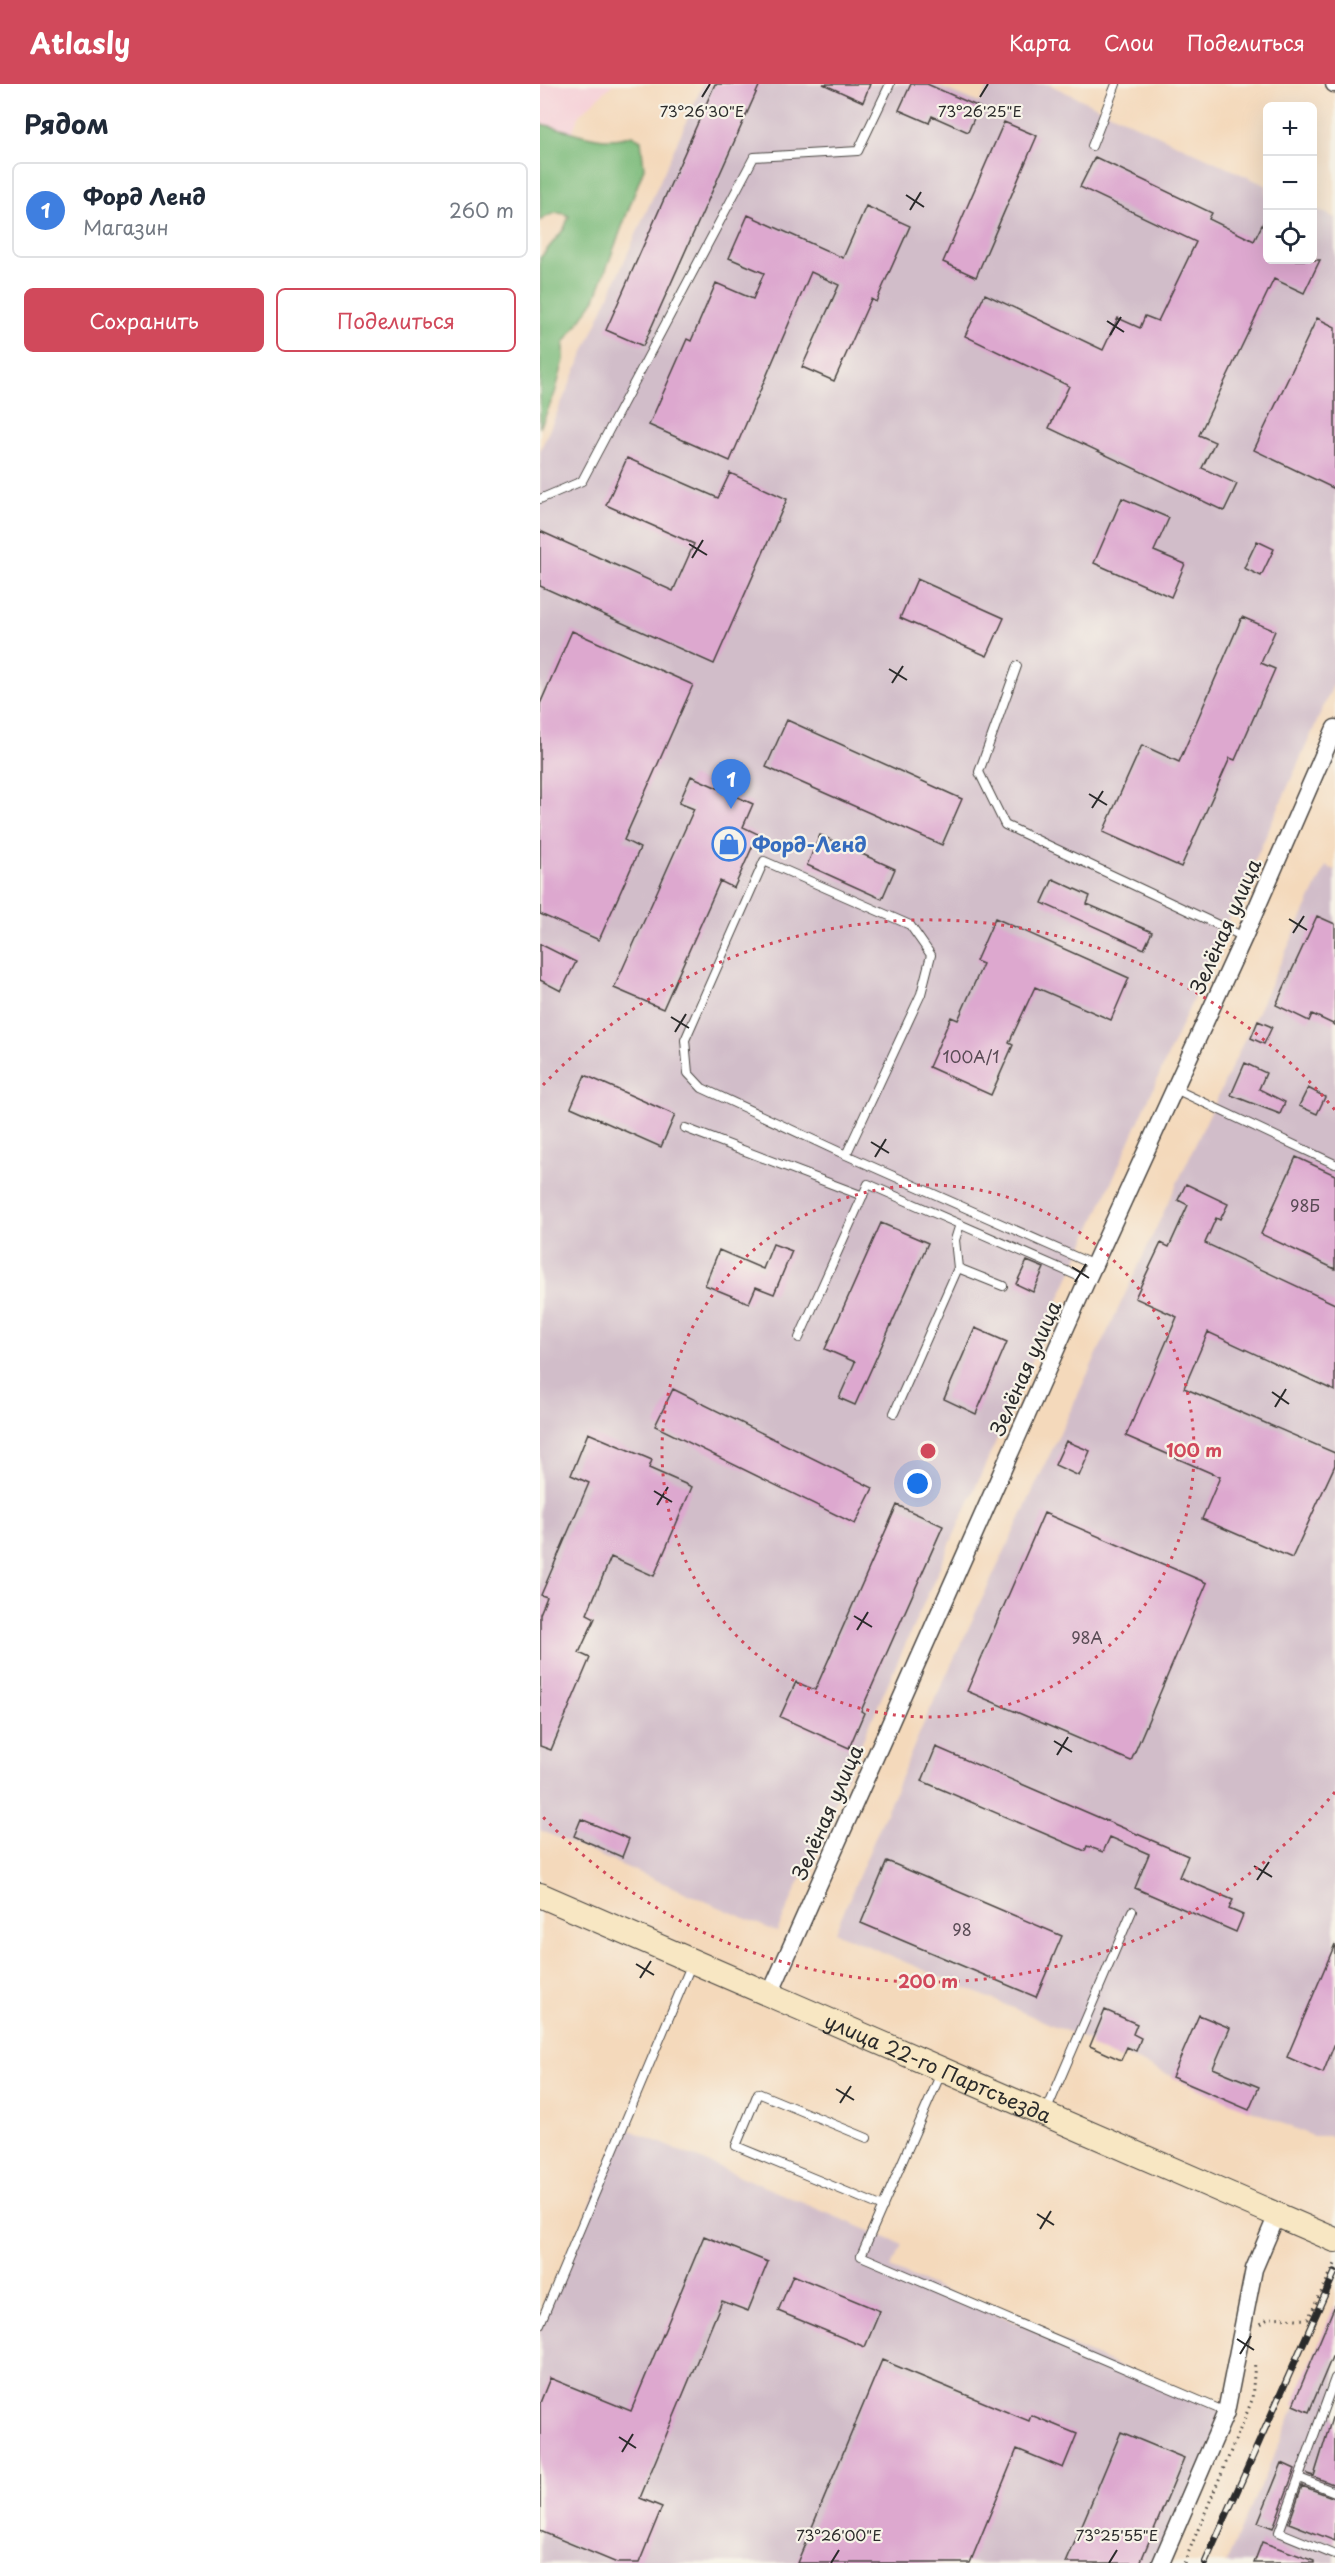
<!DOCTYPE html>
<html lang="ru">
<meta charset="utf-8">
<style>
:root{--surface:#fff;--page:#f2f2f3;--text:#1f2937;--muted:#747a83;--line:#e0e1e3;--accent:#d1495b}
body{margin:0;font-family:"Playpen Sans",sans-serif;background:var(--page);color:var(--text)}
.controls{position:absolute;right:18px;top:18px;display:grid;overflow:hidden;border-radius:9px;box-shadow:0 6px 24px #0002}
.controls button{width:54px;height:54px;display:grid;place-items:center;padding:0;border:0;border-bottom:2px solid var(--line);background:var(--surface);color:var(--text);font:30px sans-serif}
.you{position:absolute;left:378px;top:1400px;width:21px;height:21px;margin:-15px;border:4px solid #fff;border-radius:50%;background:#1a73e8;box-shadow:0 0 0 9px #1a73e833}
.badge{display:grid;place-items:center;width:39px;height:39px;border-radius:50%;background:var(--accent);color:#fff;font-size:20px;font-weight:700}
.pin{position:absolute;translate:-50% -50px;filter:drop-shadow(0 2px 3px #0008)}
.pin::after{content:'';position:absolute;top:32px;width:21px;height:18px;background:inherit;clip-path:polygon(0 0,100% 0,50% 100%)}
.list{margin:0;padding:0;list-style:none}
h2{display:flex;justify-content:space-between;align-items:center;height:78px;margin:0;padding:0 24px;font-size:26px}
h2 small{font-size:20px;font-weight:400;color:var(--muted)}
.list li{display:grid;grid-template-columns:39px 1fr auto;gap:18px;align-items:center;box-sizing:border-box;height:96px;margin:0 12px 12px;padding:0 12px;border:2px solid var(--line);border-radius:9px}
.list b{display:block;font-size:22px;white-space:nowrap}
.list p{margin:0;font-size:20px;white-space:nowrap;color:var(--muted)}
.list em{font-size:20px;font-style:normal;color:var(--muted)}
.actions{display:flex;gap:12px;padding:18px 24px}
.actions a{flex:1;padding:14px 0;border:2px solid var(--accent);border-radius:9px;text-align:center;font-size:21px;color:var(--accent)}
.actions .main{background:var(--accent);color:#fff}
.icon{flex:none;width:33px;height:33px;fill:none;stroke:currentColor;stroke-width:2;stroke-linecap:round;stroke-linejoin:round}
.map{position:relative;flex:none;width:795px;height:2479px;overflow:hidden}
header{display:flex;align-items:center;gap:36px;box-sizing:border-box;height:84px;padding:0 30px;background:var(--accent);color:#fff}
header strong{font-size:28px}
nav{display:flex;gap:33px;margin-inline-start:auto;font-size:21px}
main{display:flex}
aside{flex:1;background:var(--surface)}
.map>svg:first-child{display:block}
.built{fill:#f6cfd7}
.industrial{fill:#d1bdc9}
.forest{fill:#7dbb7b;stroke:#547353;stroke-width:1.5}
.building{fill:#dda8cf}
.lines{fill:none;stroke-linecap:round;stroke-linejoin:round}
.service-casing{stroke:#494541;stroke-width:10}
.minor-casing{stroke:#494541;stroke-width:19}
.secondary-casing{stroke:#494541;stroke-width:26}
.path{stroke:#494541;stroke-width:3;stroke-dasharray:1.5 4.5;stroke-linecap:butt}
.service{stroke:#fff;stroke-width:8}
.minor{stroke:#fff;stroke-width:16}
.secondary{stroke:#f8e7c3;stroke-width:24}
.rail-casing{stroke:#2b2b2b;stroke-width:7}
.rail{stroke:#f7f3e8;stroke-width:4.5;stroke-dasharray:14;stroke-linecap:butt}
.ticks{fill:none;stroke:#2b2b2b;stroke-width:2}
.ring{fill:none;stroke:#d1495b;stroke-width:3;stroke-dasharray:3 6}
.labels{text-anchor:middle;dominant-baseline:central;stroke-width:4.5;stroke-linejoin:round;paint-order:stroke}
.number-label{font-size:16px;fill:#584a54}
.shop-label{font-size:20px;font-weight:bold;fill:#366cbe;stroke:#f7f3e8;text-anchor:start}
.street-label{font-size:20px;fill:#2b2b2b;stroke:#f7f3e8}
.ticks-label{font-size:15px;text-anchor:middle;fill:#2b2b2b;stroke:#f7f3e8;stroke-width:4.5;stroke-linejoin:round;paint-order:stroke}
.centre{fill:#d1495b;stroke:#f7f3e8;stroke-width:3}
.ring-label{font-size:18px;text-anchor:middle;font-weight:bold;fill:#d1495b;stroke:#f7f3e8;stroke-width:4.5;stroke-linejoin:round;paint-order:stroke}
</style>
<header>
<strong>Atlasly</strong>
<nav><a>Карта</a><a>Слои</a><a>Поделиться</a></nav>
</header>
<main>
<aside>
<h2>Рядом<small></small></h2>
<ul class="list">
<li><span class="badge" style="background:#3f7fe0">1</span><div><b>Форд Ленд</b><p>Магазин</p></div><em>260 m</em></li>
</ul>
<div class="actions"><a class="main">Сохранить</a><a>Поделиться</a></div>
</aside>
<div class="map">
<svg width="795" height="2479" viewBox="0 0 795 2479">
<rect width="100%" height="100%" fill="#f7f3e8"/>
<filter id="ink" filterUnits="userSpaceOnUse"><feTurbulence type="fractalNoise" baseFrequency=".0167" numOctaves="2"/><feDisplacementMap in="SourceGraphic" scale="12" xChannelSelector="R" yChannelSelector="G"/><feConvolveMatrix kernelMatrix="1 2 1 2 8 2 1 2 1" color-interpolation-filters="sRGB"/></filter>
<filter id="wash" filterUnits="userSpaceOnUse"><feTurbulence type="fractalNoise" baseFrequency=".008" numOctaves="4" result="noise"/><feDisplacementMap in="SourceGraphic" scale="24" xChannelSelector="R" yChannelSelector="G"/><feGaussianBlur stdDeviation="1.35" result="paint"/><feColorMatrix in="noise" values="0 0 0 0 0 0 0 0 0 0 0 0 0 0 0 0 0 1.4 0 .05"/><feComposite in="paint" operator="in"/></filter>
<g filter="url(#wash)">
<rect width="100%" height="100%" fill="#f4d9bb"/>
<path class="built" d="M 0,0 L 73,0 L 39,31 L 19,82 L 0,74 Z"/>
<path class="industrial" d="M 163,0 L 393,0 L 439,19 L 450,0 L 508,0 L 727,102 L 728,176 L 772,176 L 773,123 L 795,134 L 795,597 L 237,1848 L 0,1746 L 0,367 Z
M 786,782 L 795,786 L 795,2052 L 772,2052 L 295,1848 L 383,1641 Z
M 83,2043 L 363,2161 L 350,2184 L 686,2328 L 620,2479 L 0,2479 L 0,2240 Z
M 795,2234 L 795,2479 L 686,2479 Z"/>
<path class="forest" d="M 0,40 C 32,45 60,63 92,51 L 101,56 L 104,84 L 55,215 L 24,259 L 24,276 L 15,309 L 0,344 L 0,174 L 24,145 L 29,132 C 18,126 10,130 0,137 Z"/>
<g id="blocks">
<path class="building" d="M 175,0 L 220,0 L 103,262 L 66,246 Z
M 283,0 L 330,0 L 323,18 Z
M 371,0 L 387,0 L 439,23 L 428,48 L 392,32 L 389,39 L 359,26 Z
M 464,38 L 497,52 L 436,193 L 403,178 Z
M 555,73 L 672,129 L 669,135 L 714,157 L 728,129 L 728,176 L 780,176 L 764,209 L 734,195 L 659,351 L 675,358 L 662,384 L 697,400 L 684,427 L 509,344 L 529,302 L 425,252 L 445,210 L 563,266 L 578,234 L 600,244 L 605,232 L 618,237 L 656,158 L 540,103 Z
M 326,122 L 370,142 L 336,218 L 331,215 L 294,297 L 262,283 L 299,201 L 271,188 L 190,377 L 109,341 L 147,255 L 151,257 L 176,199 L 213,215 L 224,189 L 189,174 L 208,131 L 303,174 Z
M 777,234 L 795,243 L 795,405 L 714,366 Z
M 87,374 L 178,414 L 190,389 L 247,415 L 174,580 L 0,502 L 0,447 L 133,507 L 154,460 L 66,421 Z
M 582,414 L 629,434 L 614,467 L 645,480 L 631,513 L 554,479 Z
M 717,457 L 734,465 L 721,492 L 704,484 Z
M 377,495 L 464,534 L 447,572 L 360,534 Z
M 702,533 L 735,547 L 721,579 L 735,585 L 695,676 L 690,674 L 641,783 L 563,748 L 602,661 L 639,678 Z
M 32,547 L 153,601 L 84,756 L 100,764 L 59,856 L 0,830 L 0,620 Z
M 247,636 L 422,715 L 402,761 L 226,683 Z
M 151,692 L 213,720 L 203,743 L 218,750 L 194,804 L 180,797 L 123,925 L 74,904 L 154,725 L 139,719 Z
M 280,751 L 355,785 L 342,815 L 267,781 Z
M 513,795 L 550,812 L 547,820 L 612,848 L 604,865 L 502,819 Z
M 777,832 L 795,840 L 795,941 L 772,930 L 769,937 L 736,921 Z
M 455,834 L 589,894 L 571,936 L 495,903 L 469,959 L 473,961 L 451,1011 L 389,983 L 411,933 L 418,936 L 443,880 L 436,877 Z
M 0,860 L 36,878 L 21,907 L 0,896 Z
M 718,937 L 732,943 L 724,960 L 711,954 Z
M 705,979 L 726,989 L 719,1005 L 745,1018 L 740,1030 L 691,1011 Z
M 45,991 L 135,1031 L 121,1063 L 31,1023 Z
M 768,1004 L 785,1013 L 777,1030 L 759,1022 Z
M 756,1073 L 795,1091 L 795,1185 L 721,1150 Z
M 646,1100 L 688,1120 L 680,1136 L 676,1134 L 665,1159 L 795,1220 L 795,1307 L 668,1248 L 644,1304 L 795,1369 L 795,1381 L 752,1474 L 662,1435 L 680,1393 L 586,1352 L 637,1233 L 595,1214 L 621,1159 L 629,1163 L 648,1121 L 638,1116 Z
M 341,1139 L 388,1159 L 315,1321 L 299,1314 L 315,1278 L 285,1265 Z
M 233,1160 L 252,1167 L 234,1210 L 216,1203 L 209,1219 L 165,1201 L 179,1166 L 223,1185 Z
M 487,1177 L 504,1184 L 493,1208 L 476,1200 Z
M 435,1244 L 467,1258 L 436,1330 L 404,1315 Z
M 133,1305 L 333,1404 L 315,1440 L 115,1342 Z
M 48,1349 L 112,1376 L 109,1384 L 152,1403 L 114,1492 L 71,1473 L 47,1530 L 55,1534 L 39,1569 L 50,1574 L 11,1666 L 0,1662 L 0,1530 L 7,1513 L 1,1511 L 49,1399 L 31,1391 Z
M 526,1357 L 550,1367 L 539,1392 L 515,1381 Z
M 357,1421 L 403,1442 L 321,1627 L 324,1629 L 309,1664 L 240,1633 L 256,1598 L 275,1606 Z
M 504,1429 L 667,1499 L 591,1677 L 427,1607 Z
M 396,1663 L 648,1772 L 639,1793 L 693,1816 L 689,1825 L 703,1831 L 696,1848 L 595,1804 L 609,1770 L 570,1753 L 563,1768 L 547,1762 L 545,1767 L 382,1697 Z
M 41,1735 L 89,1755 L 82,1773 L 34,1752 Z
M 347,1777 L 522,1852 L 496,1913 L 321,1839 Z
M 795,1860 L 795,1959 L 783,1989 L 747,1973 Z
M 565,1926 L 597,1940 L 593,1950 L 601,1954 L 596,1967 L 587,1963 L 581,1976 L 550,1962 Z
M 659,1931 L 690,1944 L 673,1984 L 719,2003 L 709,2026 L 632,1993 Z
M 164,2152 L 228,2178 L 208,2227 L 182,2217 L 100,2414 L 122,2423 L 99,2479 L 77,2479 L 0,2447 L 0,2319 L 10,2294 L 91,2327 Z
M 253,2191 L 340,2227 L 325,2263 L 238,2227 Z
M 795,2221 L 795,2274 L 792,2273 L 769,2328 L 753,2321 Z
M 342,2276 L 489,2337 L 491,2331 L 537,2350 L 523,2384 L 477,2365 L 430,2479 L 257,2479 Z
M 792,2334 L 795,2335 L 795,2401 L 767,2390 L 774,2392 Z
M 581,2348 L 644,2374 L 600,2479 L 526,2479 Z
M 742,2379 L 755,2385 L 733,2444 L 718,2438 Z
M 762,2402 L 795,2414 L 795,2457 L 749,2439 Z
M 722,2458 L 774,2477 L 774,2479 L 714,2479 Z"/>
</g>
</g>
<g filter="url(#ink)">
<use href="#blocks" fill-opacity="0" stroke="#494541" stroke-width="1.5"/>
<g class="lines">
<defs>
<path id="service" d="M 552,62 L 576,0
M 0,415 L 42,397 L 214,73 L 318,67 L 350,0
M 477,582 L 439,688 L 465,741 L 704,853
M 635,1005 L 795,1080
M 145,1044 L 323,1112
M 306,1071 L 162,1004 L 148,989 L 145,956 L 224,777 L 370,841 L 391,871 L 381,910 L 306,1071 L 554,1181
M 418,1184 L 415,1156 L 420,1140
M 259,1254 L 328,1100 L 547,1196
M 354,1329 L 418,1184 L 463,1202
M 402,1987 L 321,2172 L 686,2328
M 506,2028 L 592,1827
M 327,2054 L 218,2009 L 196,2062 L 343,2123
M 0,2240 L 152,1879
M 795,2294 L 739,2448 L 795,2471
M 759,2394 L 795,2408"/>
<path id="minor" d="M 794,0 L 795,0
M 230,1910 L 547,1196 L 704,853 L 795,644
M 621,2479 L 686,2328 L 714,2185 L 737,2131"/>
<g id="secondary">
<path id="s1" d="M 0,1811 L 795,2156"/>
</g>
</defs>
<use href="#service" class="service-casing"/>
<use href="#minor" class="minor-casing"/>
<use href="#secondary" class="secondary-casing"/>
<path class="path" d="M 721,2240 C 732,2228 753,2237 768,2235 L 795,2180
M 644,2479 L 706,2331 L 712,2316 L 715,2278"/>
<use href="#service" class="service"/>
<use href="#minor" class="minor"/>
<use href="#secondary" class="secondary"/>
<defs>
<path id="rail" d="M 665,2479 L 795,2188"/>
</defs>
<use href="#rail" class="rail-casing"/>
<use href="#rail" class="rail"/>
</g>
</g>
<path class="ticks" d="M 162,13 L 170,0M 440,13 L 448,0M 366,111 L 384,123M 370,126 L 381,108M 567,237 L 584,248M 570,251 L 581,233M 149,460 L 167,471M 152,474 L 163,456M 349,585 L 367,596M 352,599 L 363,582M 549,710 L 567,721M 552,724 L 563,707M 749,835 L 767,846M 753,849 L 764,832M 131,933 L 149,944M 135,948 L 146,930M 331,1058 L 349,1069M 335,1073 L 346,1055M 532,1183 L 549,1194M 535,1198 L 546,1180M 732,1308 L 749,1320M 735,1323 L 746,1305M 114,1407 L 132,1418M 117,1421 L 128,1403M 314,1532 L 332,1543M 317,1546 L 328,1528M 514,1657 L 532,1668M 517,1671 L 528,1653M 714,1782 L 732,1793M 717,1796 L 729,1778M 96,1880 L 114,1891M 100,1894 L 111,1877M 296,2005 L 314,2016M 300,2019 L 311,2002M 497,2130 L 514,2141M 500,2145 L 511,2127M 697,2255 L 714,2266M 700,2270 L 711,2252M 79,2353 L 96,2364M 82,2368 L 93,2350M 291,2479 L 299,2466M 569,2479 L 577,2466"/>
<g class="ring">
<circle cx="388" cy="1367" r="266"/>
<path d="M795 1708A531 531 0 0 1 3 1733M3 1001A531 531 0 0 1 795 1026"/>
</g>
<defs>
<symbol id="shop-ring" viewBox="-11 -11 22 22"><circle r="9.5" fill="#f7f3e8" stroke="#3f7fe0" stroke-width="1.5"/><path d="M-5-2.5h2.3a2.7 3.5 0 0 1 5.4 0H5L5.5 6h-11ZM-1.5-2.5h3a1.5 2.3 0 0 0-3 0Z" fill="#3f7fe0"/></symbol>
</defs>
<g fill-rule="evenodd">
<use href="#shop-ring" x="170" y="741" width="38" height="38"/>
</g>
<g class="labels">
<g class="number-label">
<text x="431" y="972">100А/1</text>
<text x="765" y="1121">98Б</text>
<text x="547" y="1553">98А</text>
<text x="422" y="1845">98</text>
</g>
<g class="shop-label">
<text x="212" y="760">Форд-Ленд</text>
</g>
<g class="street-label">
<text transform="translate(685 842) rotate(-66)">Зелёная улица</text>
<text transform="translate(485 1284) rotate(-66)">Зелёная улица</text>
<text transform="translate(287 1728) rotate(-66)">Зелёная улица</text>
<text stroke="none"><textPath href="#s1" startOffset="434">улица 22-го Партсъезда</textPath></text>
</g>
</g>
<g class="ticks-label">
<text x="162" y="33">73°26'30"E</text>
<text x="440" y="33">73°26'25"E</text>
<text x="299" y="2457">73°26'00"E</text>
<text x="577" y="2457">73°25'55"E</text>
</g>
<circle cx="388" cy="1367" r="9" class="centre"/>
<g class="ring-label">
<text x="654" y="1373">100 m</text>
<text x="388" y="1904">200 m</text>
</g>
</svg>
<div class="controls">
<button>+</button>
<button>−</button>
<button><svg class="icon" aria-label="locate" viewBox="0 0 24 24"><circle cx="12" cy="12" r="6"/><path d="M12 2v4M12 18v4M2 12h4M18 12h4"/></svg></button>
</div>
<div class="you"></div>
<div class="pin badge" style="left:191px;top:725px;background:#3f7fe0">1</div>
</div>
</main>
